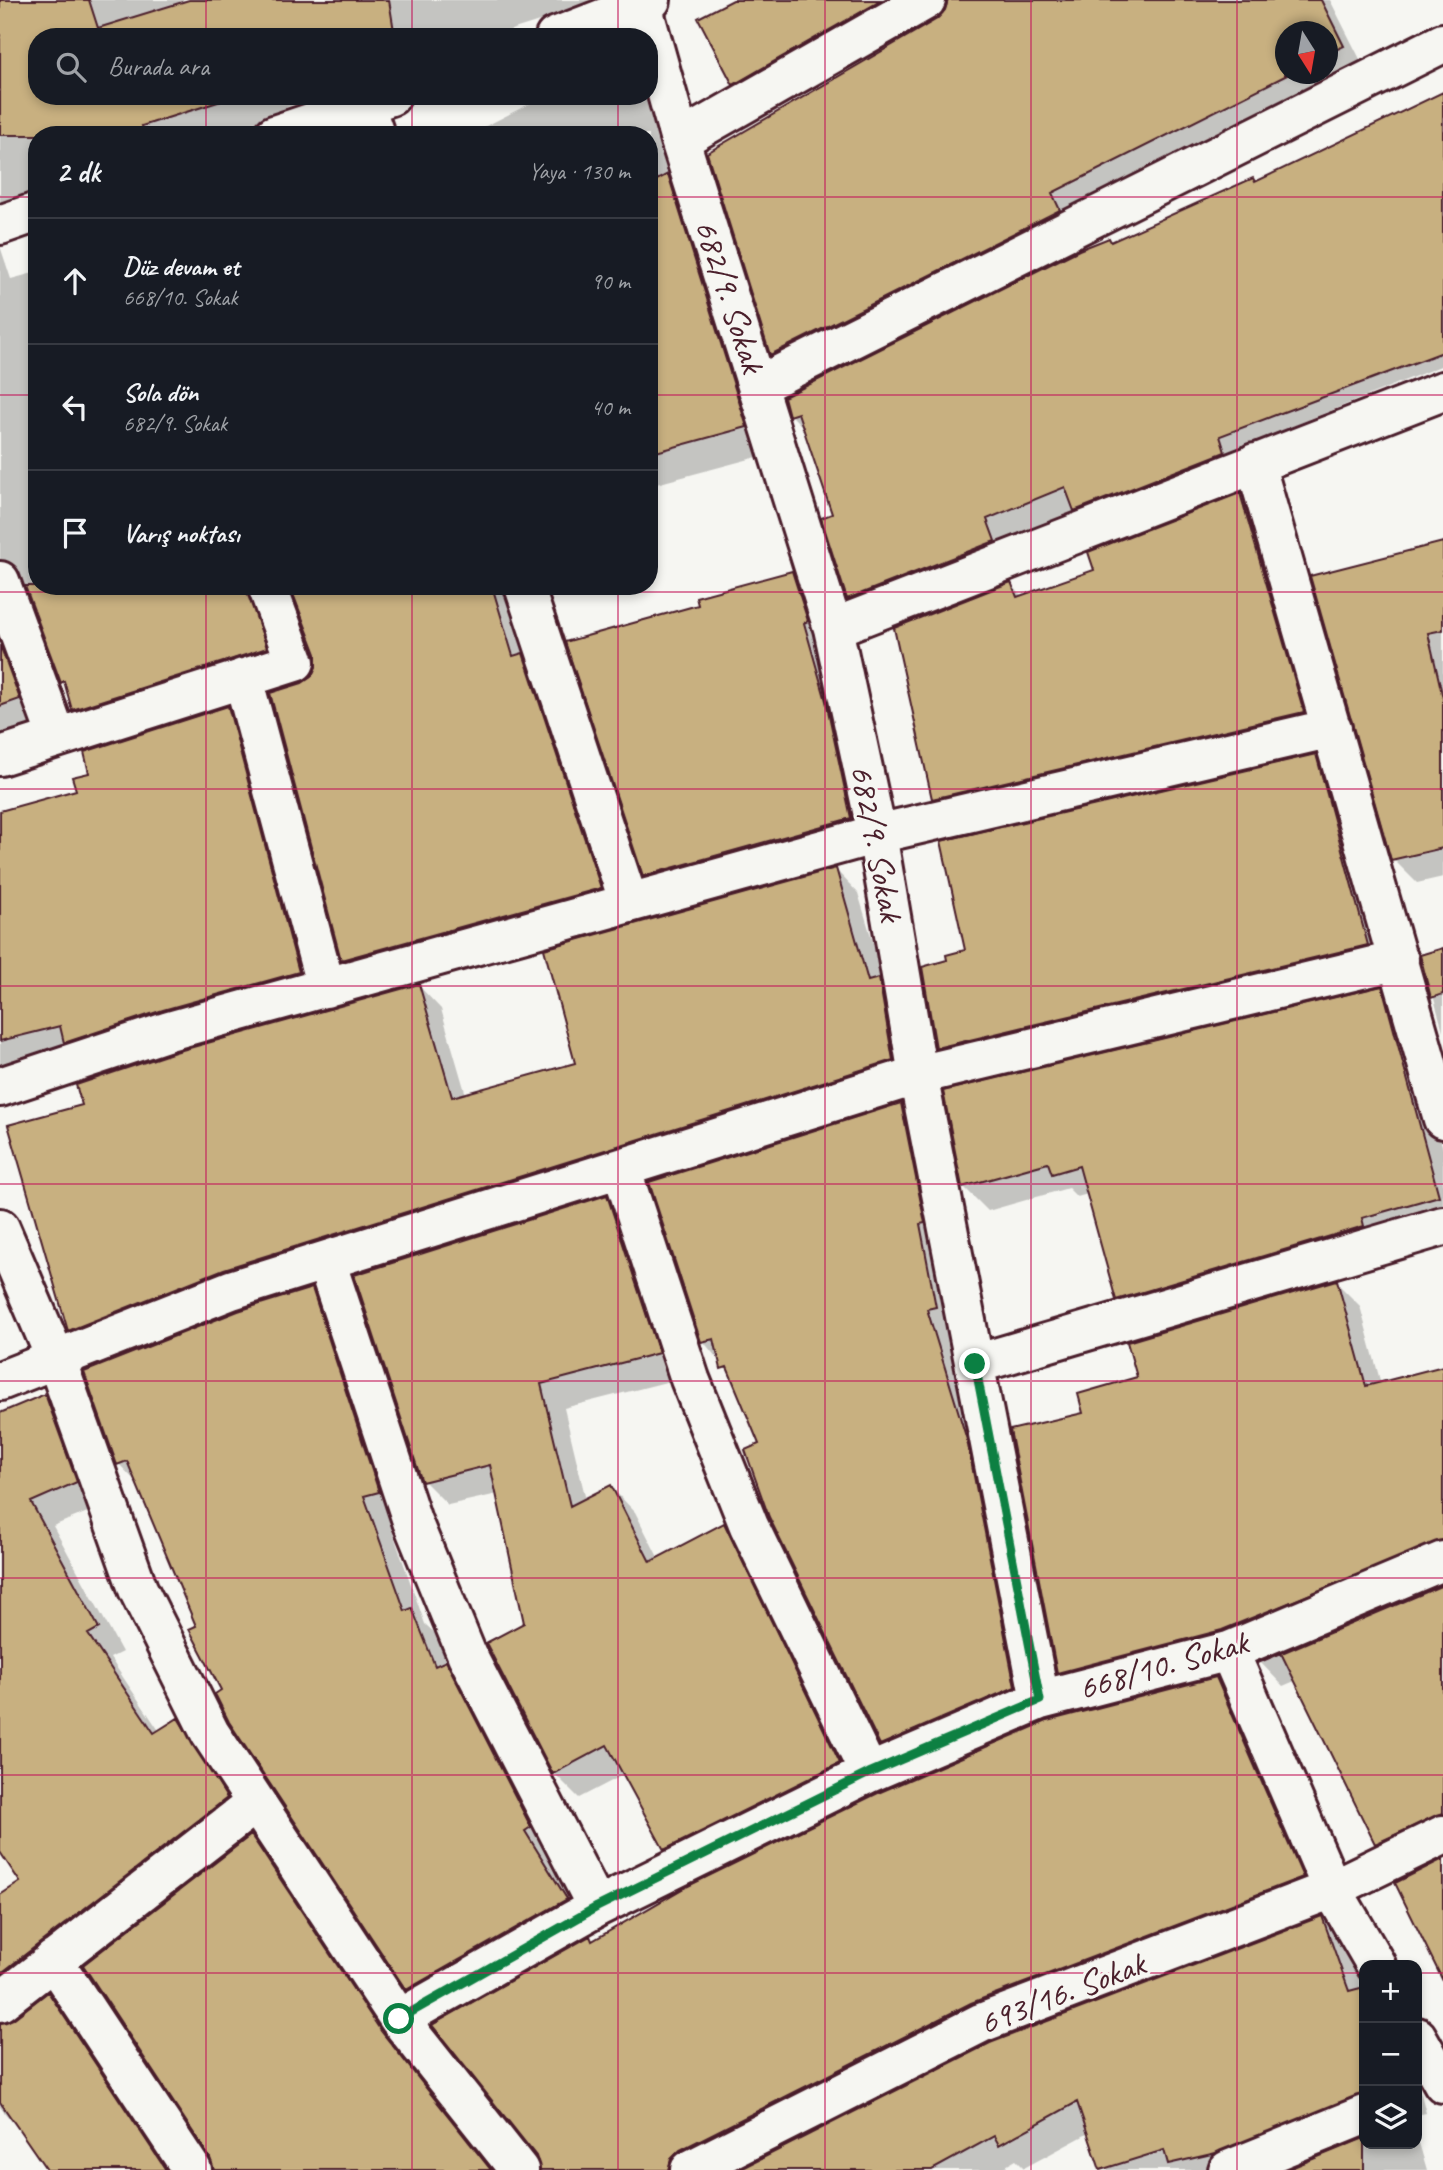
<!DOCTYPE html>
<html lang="tr">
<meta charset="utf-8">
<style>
:root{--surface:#171b24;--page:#20242c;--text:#f1f3f6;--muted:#9ea1a6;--line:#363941}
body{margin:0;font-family:Caveat,sans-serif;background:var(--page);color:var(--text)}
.controls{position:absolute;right:21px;bottom:21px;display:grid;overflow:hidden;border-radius:14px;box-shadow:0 4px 10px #0003}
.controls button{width:63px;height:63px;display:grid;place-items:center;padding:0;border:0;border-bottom:2px solid var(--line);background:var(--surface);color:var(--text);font:35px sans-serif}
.compass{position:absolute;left:1275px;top:21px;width:63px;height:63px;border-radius:50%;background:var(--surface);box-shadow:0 4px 10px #0003;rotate:169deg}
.stop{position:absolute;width:21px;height:21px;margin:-16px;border:5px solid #0b8043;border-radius:50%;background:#fff}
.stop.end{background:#0b8043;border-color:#fff;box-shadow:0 2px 7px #0008}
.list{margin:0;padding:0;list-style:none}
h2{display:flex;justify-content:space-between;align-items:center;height:91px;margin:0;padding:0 28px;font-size:30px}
h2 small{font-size:23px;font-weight:400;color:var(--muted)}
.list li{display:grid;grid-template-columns:46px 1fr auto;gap:21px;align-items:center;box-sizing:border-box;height:126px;padding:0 28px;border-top:2px solid var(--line)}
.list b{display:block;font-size:26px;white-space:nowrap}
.list p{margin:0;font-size:23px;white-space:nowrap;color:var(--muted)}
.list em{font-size:23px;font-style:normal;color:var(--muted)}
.icon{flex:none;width:38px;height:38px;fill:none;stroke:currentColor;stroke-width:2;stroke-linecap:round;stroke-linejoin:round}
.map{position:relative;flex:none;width:1443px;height:2170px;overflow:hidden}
.search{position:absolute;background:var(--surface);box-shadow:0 4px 10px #0003;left:28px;top:28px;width:630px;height:77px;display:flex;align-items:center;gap:18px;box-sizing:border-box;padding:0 24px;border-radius:28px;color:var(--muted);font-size:26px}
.panel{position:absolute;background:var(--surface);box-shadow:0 4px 10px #0003;left:28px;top:126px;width:630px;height:469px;border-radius:28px}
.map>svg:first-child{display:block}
.shadow{fill:#0003;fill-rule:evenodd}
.building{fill:#c8b080;stroke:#4a1f2b;stroke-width:2}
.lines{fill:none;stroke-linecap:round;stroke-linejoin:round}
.street-casing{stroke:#4a1f2b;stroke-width:44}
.secondary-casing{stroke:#4a1f2b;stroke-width:44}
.street{stroke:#f6f6f2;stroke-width:38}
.secondary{stroke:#f6f6f2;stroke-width:38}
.route{stroke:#0b8043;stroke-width:9}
.grid{fill:none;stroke:#c2185b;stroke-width:2;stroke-opacity:0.55}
.labels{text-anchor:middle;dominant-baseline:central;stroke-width:6;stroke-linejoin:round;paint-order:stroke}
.street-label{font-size:35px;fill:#4a1f2b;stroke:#f6f6f2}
</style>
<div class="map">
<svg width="1443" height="2170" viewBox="0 0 1443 2170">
<rect width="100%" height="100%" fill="#f6f6f2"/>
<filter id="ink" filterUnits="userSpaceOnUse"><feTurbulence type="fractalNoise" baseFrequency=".0143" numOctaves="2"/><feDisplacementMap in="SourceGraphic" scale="14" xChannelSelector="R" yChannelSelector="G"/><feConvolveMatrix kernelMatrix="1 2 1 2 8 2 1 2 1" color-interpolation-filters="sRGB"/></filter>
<g filter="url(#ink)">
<path class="shadow" d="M 0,0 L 595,0 L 596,3 L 489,37 L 37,37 L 37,96 L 319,96 L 286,107 L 295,135 L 37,135 L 37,207 L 0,219 Z
M 737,0 L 1330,0 L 1363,65 L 794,377 L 772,354 L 938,20 L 947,11 L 949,0 L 939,3 L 757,106 L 734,84 ZM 1286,32 L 1328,32 L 1328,74 L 1286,74 Z
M 1443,94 L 1443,365 L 1293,426 L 1297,436 L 871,621 L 848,598 L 834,515 L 806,430 L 791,415 L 1112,243 L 1256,183 Z
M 545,96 L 649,96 L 772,453 L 649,486 L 649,135 L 474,135 L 481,133 L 480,129 Z
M 0,246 L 11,279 L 37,272 L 37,586 L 510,586 L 626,914 L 369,986 L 343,959 L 303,684 L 313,677 L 318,666 L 317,654 L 292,591 L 287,591 L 292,674 L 100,735 L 74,709 L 27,585 L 20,586 L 45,725 L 0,741 Z
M 1240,495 L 1263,519 L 1326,735 L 957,821 L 933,798 L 1011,584 L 1023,597 L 1096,571 Z
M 1443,544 L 1443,877 L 1417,883 L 1393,859 L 1374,559 Z
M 792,573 L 816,597 L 875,843 L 670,900 L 645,875 L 700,606 Z
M 227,708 L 254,735 L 324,998 L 0,1073 L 0,813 L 78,791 L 91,774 Z
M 1315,756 L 1339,780 L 1391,969 L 961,1071 L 937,1047 L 949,961 Z
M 836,870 L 858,893 L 915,1082 L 92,1353 L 69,1330 L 84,1107 L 419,986 L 441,1009 L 466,1095 L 577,1064 Z
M 1443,950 L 1443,1031 L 1422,956 Z
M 1382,988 L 1406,1012 L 1443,1149 L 1443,1226 L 1141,1323 L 1117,1299 L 1088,1194 L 1077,1197 L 1068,1188 L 988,1211 L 964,1187 L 946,1093 Z
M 901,1105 L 922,1127 L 957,1329 L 947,1330 L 988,1463 L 1036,1709 L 903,1765 L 881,1744 L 734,1379 L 703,1341 Z
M 606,1197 L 631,1222 L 682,1378 L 564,1408 L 586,1500 L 611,1487 L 635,1512 L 659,1559 L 724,1525 L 748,1550 L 863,1788 L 690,1873 L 665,1849 L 625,1774 L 579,1798 L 554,1773 L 498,1494 L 448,1505 L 424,1481 Z
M 1336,1282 L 1360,1306 L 1381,1384 L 1443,1368 L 1443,1571 L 1083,1696 L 1059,1672 L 1085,1414 L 1139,1378 Z
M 311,1290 L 338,1316 L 404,1518 L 389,1522 L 425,1624 L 438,1636 L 450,1668 L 472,1690 L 556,1854 L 550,1858 L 592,1926 L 434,2015 L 407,1989 L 223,1691 L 138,1484 L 119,1464 Z
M 45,1396 L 69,1420 L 100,1507 L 53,1526 L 122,1652 L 110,1658 L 160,1732 L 178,1720 L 202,1744 L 249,1823 L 3,2019 L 2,2027 L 48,1995 L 72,2018 L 172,2170 L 51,2170 L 0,2107 L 0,1897 L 23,1882 L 0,1849 L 0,1415 Z
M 1443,1587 L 1443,1846 L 1401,1867 L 1377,1843 L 1297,1680 L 1283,1686 L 1261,1663 Z
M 1216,1679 L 1240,1703 L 1326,1901 L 995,2027 L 712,2170 L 542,2170 L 593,1942 Z
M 251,1837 L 275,1861 L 405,2059 L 494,2170 L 215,2170 Z
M 1322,1918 L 1346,1942 L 1364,1990 L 1364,2125 L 1255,2170 L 1101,2170 L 1089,2133 L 1024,2168 L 1016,2160 L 999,2170 L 742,2170 Z
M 1417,2079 L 1426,2113 L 1417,2115 Z
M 1417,2136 L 1427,2170 L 1290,2170 L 1364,2138 L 1364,2144 L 1417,2144 Z"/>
<path class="building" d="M 0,0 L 89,0 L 98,28 L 189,0 L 389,0 L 395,37 L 37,37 L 37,96 L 237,96 L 142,126 L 145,135 L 0,135 Z
M 733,0 L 882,0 L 733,85 L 698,18 Z
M 948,0 L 1321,0 L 1344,46 L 1327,54 L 1327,32 L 1285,32 L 1285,74 L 1289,74 L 1052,193 L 1060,210 L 770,355 L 707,153 L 937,19 L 945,10 Z
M 1443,92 L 1443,352 L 1220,436 L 1225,452 L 1074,511 L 1065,487 L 987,519 L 995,541 L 847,599 L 821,518 L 832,514 L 798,413 L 789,416 L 784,397 L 1079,250 L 1109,238 L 1111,242 L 1253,178 L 1255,182 Z
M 668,174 L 747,427 L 649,454 L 649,184 Z
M 1240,493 L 1304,712 L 932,799 L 894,628 L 1011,582 L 1017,597 L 1094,570 L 1088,552 Z
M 1443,542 L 1443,630 L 1428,633 L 1443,698 L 1443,848 L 1391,860 L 1310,576 Z
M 792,571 L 808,621 L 804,623 L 826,701 L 851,818 L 643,876 L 565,642 L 698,605 L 696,597 Z
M 25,586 L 246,586 L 267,648 L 72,710 L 64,681 L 61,683 Z
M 290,586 L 492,586 L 513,656 L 523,653 L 601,888 L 341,960 L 270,693 L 302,683 L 311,677 L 316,667 L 316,654 Z
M 0,645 L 20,699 L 0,706 Z
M 228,706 L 299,972 L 163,1010 L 64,1043 L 60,1026 L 0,1041 L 0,811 L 76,790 L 72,777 L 89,773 L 84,752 Z
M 1316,754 L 1368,945 L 936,1048 L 922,967 L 947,960 L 946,955 L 965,950 L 941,841 Z
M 836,868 L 868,981 L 879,978 L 893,1060 L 224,1269 L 68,1331 L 8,1125 L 82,1105 L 76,1085 L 175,1052 L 419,984 L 452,1097 L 575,1063 L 544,949 Z
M 1443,948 L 1443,994 L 1431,998 L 1420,955 Z
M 1382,986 L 1439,1196 L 1362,1218 L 1364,1226 L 1116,1300 L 1079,1166 L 1052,1174 L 1048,1163 L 962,1187 L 943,1091 Z
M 901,1103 L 925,1223 L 920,1224 L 936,1307 L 927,1309 L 967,1440 L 1015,1687 L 880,1745 L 769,1517 L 745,1450 L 759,1444 L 727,1367 L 721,1369 L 714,1339 L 701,1342 L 649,1182 Z
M 607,1195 L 659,1353 L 541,1384 L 570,1506 L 611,1485 L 650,1562 L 724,1523 L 840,1763 L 664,1850 L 607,1745 L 553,1774 L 486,1643 L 524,1623 L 490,1465 L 422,1482 L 354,1275 Z
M 1337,1280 L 1366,1386 L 1443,1366 L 1443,1540 L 1222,1630 L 1057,1673 L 1010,1430 L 1083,1413 L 1078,1394 L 1137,1377 L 1127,1342 Z
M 312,1288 L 379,1492 L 364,1496 L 405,1611 L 412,1608 L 435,1666 L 446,1661 L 531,1827 L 525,1831 L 567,1899 L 406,1990 L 229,1722 L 215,1694 L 221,1690 L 189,1629 L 196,1626 L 127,1461 L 117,1465 L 84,1372 L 238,1311 Z
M 45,1394 L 77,1482 L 31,1502 L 99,1628 L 88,1634 L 154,1733 L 178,1718 L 227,1798 L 0,1974 L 0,1895 L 20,1882 L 0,1852 L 0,1413 Z
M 1443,1585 L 1443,1813 L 1375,1844 L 1281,1653 L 1258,1663 Z
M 1216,1677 L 1303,1877 L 971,2003 L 680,2150 L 671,2159 L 668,2170 L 540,2170 L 536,2156 L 432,2025 L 590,1936 L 592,1941 L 684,1888 L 878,1793 L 1047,1721 Z
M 251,1835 L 381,2031 L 491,2170 L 214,2170 L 210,2158 L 83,1965 Z
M 1443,1859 L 1443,1981 L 1395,1883 Z
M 1322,1916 L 1349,1991 L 1364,1987 L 1364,2094 L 1216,2153 L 1168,2164 L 1164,2150 L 1100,2170 L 1077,2102 L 999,2145 L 994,2136 L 932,2170 L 739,2170 L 990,2043 Z
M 48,1992 L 166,2170 L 47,2170 L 0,2102 L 0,2023 L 13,2019 Z
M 1364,2138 L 1364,2170 L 1286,2170 Z"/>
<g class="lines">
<defs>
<path id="street" d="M 642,5 L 680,140 L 833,628 L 877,834 L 918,1075 L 1040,1700
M 365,106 L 375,135
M 680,140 L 926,0
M 759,385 L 1443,43
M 1255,463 L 1443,1119
M 0,581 L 57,737
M 524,586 L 629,903
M 833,628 L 1443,391
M 243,678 L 326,988
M 0,756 L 295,662 L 267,586
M 0,1087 L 169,1031 L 877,834 L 1332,728
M 621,1168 L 690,1379 L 749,1526 L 869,1773
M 0,1228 L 56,1359 L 138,1589 L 210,1733 L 399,2019 L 519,2170
M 326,1261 L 412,1521 L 467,1655 L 597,1907
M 975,1364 L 1443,1226
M 0,1381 L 231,1290 L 918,1075 L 1399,960
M 1229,1651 L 1332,1889 L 1376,1965
M 53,1960 L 192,2170
M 0,2002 L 256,1803
M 399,2019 L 597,1907 L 869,1773 L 1040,1700 L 1229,1651 L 1443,1561
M 1417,2037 L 1443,2083
M 690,2170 L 981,2023 L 1332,1889 L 1443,1835
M 1228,2170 L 1364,2115"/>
<path id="secondary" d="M 555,37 L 651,0
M 274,135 L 391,96
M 0,225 L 37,212"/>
</defs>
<use href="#street" class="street-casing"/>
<use href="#secondary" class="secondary-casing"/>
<use href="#street" class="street"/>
<use href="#secondary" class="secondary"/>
</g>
</g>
<g class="lines" filter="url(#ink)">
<path class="route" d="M 399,2019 L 597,1907 L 869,1773 L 1040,1700 L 975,1364"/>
</g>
<path class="grid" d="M 206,0 L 206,37M 412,0 L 412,37M 618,0 L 618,37M 825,0 L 825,2170M 1031,0 L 1031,2170M 1237,0 L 1237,2170M 206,96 L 206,135M 412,96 L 412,135M 618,96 L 618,135M 0,197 L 37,197M 649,197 L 1443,197M 0,395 L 37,395M 649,395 L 1443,395M 206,586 L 206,2170M 412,586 L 412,2170M 618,586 L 618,2170M 0,592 L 1443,592M 0,789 L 1443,789M 0,986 L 1443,986M 0,1184 L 1443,1184M 0,1381 L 1443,1381M 0,1578 L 1443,1578M 0,1775 L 1443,1775M 0,1973 L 1364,1973M 1417,1973 L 1443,1973"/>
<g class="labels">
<g class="street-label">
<text transform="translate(730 296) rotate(72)">682/9. Sokak</text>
<text transform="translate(877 843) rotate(79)">682/9. Sokak</text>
<text transform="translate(1163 1665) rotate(-16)">668/10. Sokak</text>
<text transform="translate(1062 1993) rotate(-21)">693/16. Sokak</text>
</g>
</g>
</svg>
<div class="controls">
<button>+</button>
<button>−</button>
<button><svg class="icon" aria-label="layers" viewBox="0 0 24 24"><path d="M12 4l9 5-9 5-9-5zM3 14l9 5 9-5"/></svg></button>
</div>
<svg class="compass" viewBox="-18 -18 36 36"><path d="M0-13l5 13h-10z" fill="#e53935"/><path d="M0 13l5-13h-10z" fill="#9ea1a6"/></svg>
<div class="stop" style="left:399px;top:2019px"></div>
<div class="stop end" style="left:975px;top:1364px"></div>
<div class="search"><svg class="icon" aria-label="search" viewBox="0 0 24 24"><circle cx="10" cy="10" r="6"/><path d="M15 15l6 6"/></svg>Burada ara</div>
<section class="panel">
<h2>2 dk<small>Yaya · 130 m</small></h2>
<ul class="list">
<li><svg class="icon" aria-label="ahead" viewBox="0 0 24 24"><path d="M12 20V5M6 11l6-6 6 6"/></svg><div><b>Düz devam et</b><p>668/10. Sokak</p></div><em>90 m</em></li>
<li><svg class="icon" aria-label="left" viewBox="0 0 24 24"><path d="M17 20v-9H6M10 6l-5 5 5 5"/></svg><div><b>Sola dön</b><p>682/9. Sokak</p></div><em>40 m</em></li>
<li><svg class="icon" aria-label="arrive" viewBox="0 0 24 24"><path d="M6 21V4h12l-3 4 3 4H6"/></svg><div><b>Varış noktası</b></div></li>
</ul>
</section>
</div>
